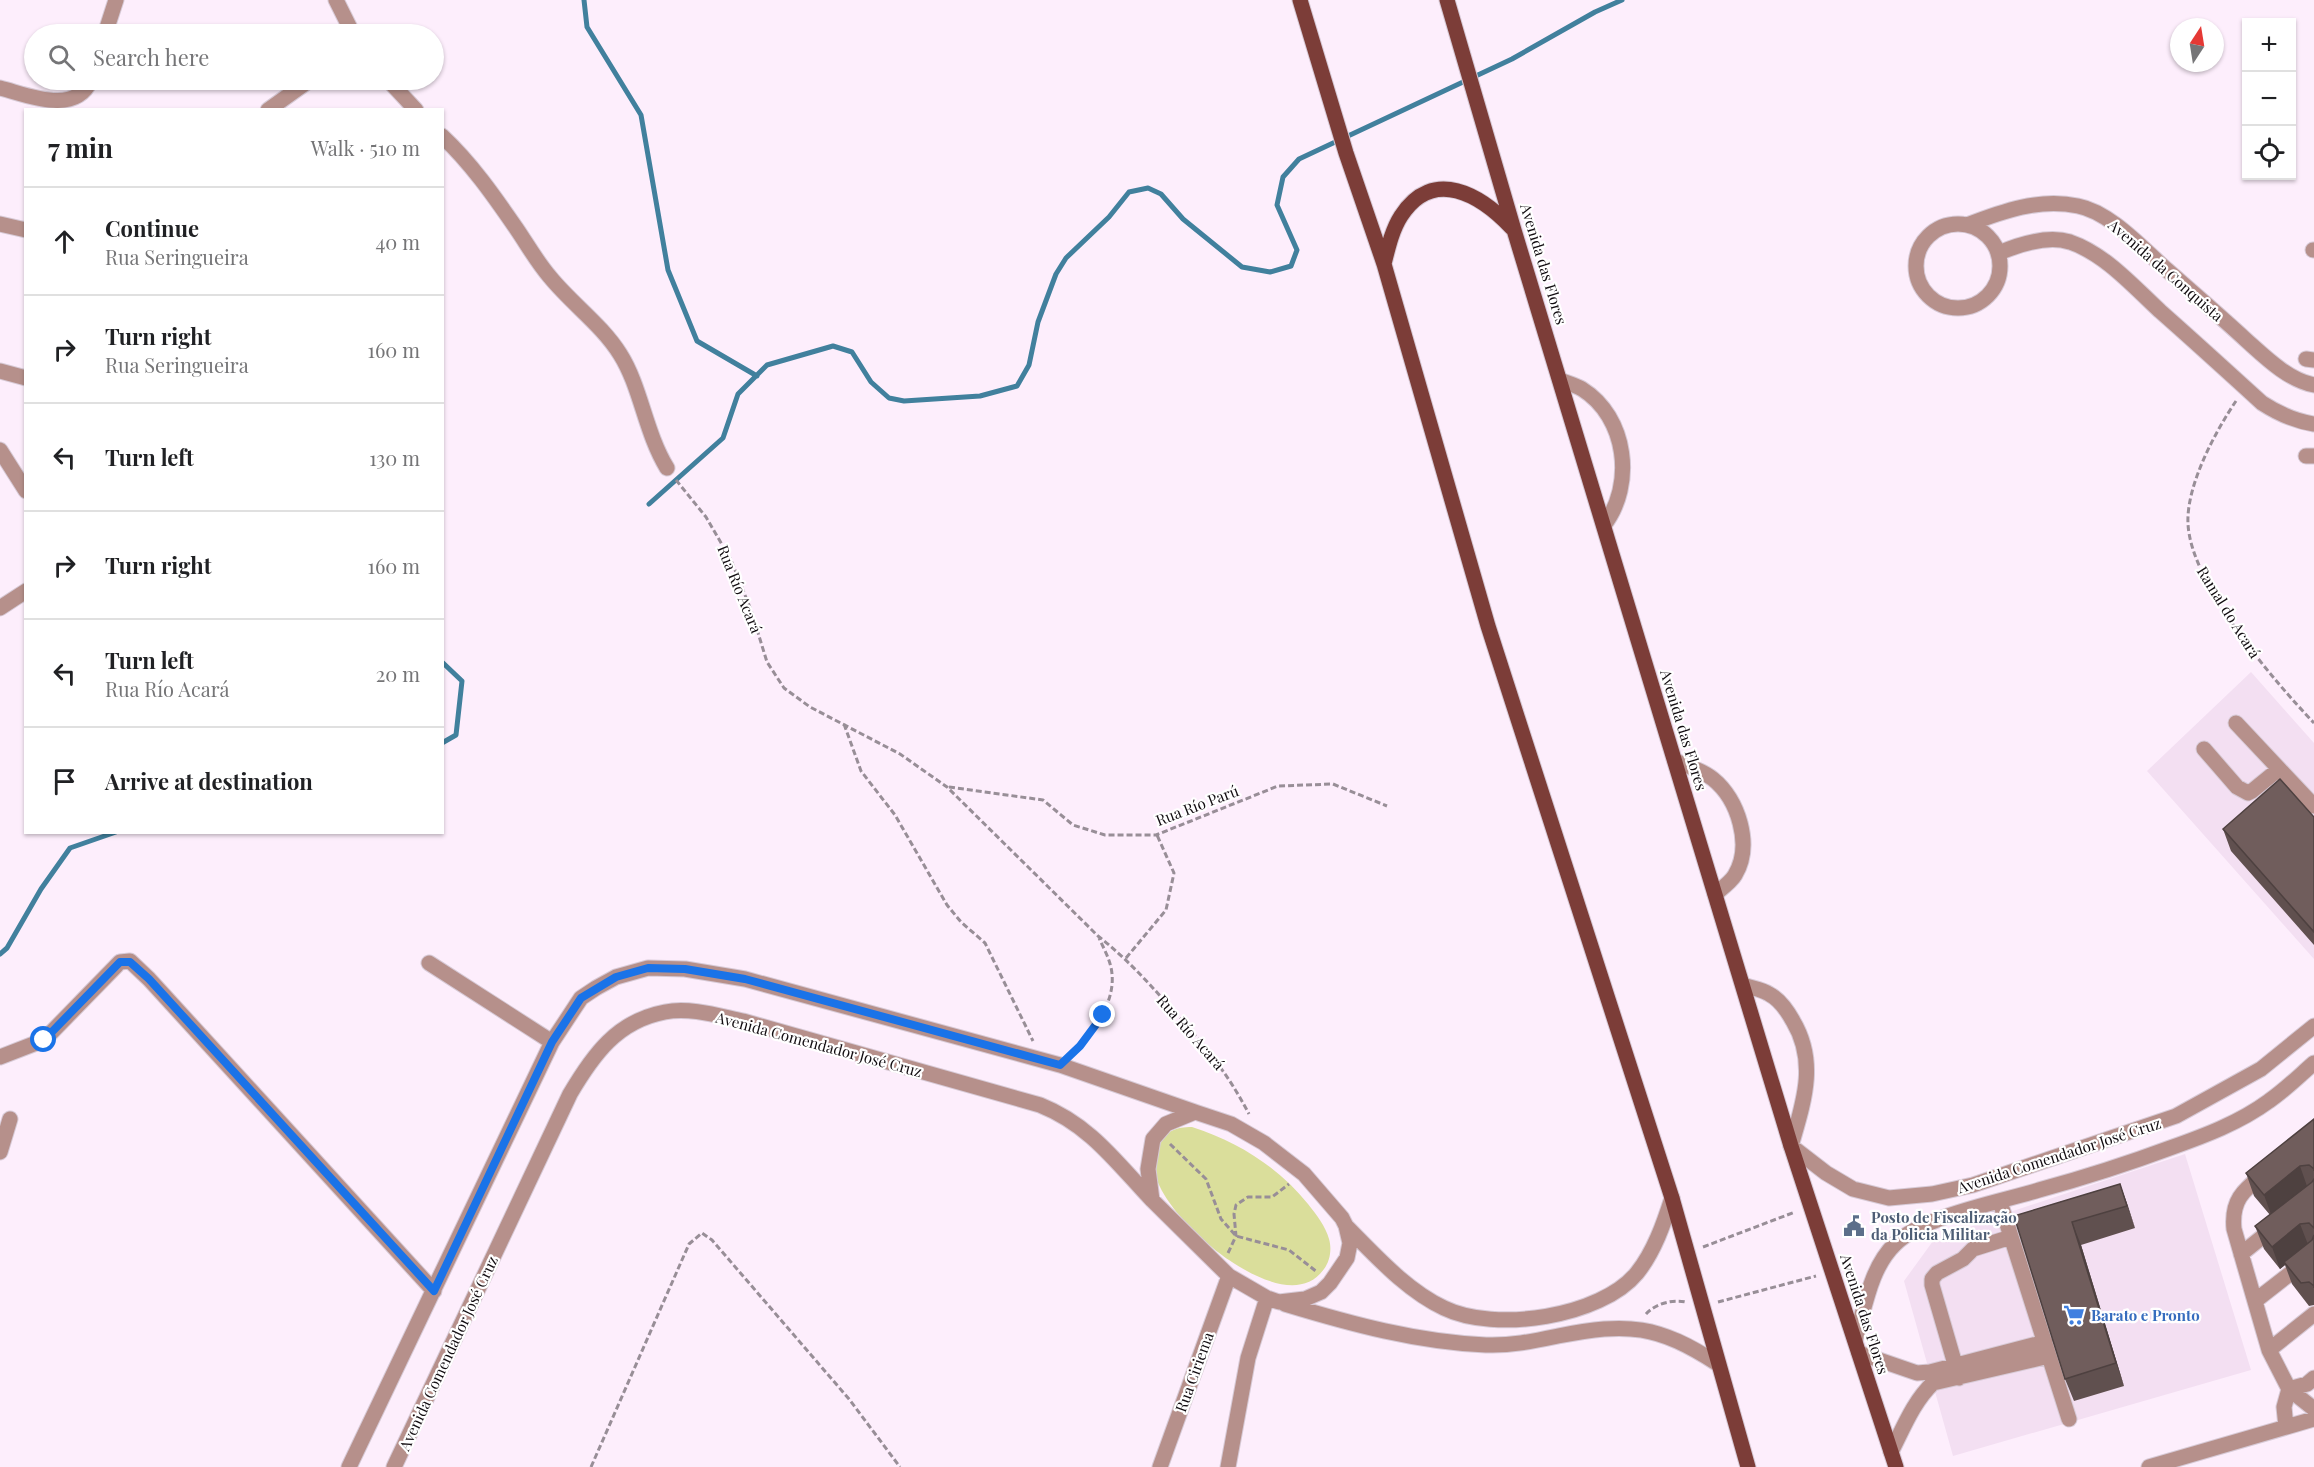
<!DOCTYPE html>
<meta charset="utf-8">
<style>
:root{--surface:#fff;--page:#f2f2f2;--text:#202124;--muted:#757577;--line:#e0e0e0}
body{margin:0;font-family:"Playfair Display",serif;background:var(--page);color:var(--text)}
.controls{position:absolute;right:18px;top:18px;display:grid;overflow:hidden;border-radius:0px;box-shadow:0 2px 4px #0004}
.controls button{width:54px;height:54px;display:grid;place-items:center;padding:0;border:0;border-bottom:2px solid var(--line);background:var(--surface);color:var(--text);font:30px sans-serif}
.compass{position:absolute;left:2170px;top:18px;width:54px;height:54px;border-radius:50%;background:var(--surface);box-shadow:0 2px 4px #0004;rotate:12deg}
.stop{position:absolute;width:18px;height:18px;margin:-14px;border:4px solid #1a73e8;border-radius:50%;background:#fff}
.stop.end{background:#1a73e8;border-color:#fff;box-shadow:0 2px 6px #0008}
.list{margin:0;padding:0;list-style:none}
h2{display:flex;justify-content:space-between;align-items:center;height:78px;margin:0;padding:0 24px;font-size:26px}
h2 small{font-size:20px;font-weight:400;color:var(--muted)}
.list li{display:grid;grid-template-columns:39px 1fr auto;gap:18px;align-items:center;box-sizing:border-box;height:108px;padding:0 24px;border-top:2px solid var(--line)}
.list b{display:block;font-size:22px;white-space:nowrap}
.list p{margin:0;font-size:20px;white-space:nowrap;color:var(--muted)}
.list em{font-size:20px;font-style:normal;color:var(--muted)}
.icon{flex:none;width:33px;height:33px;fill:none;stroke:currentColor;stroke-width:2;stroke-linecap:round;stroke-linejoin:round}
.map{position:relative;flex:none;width:2314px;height:1467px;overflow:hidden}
.search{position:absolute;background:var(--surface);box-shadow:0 2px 4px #0004;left:24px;top:24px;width:420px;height:66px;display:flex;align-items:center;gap:15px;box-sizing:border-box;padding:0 21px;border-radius:33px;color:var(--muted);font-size:22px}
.panel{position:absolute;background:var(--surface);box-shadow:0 2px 4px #0004;left:24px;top:108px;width:420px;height:726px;border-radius:0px}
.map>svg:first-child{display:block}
.built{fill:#f3dff2}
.green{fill:#dade9b}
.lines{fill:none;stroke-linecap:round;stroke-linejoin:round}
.stream{stroke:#41809d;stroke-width:5}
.minor-casing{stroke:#d7cad6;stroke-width:17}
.major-casing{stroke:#d7cad6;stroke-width:17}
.path{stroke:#988e97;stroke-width:3;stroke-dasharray:6 3;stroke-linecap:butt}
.minor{stroke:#b6908b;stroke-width:15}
.major{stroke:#7c3d38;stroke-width:15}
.wall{fill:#60504f}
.shaded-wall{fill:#4e4140}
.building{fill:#705d5c;stroke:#4e4140;stroke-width:1.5}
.route{stroke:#1a73e8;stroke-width:8}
.labels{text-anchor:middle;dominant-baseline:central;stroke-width:4.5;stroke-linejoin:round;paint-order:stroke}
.street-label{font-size:15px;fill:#110c10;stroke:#fff}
.service-label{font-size:15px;font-weight:bold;fill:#4e5e75;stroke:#fff;text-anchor:start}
.shop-label{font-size:15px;font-weight:bold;fill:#366cbe;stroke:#fff;text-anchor:start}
</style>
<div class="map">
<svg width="2314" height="1467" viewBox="0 0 2314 1467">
<rect width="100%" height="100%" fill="#fdeefc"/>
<path class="built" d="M 2251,672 L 2314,743 L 2314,959 L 2147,771 Z
M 2185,1154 L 2251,1370 L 1953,1456 L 1904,1281 L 1933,1241 L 2004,1214 Z"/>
<path class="green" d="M 1192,1127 C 1238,1142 1277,1166 1308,1204 C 1316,1214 1326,1227 1329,1239 C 1332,1249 1330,1261 1324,1269 C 1301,1302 1254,1277 1229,1260 C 1202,1242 1135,1182 1158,1145 C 1166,1131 1176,1127 1192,1127 Z"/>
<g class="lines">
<path class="stream" d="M 584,0 L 587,27 L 641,115 L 668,270 L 697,341 L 757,376
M 649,504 L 723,438 L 738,394 L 767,365 L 833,346 L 852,352 L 871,382 L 889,398 L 904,401 L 980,396 L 1017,386 L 1029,365 L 1038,322 L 1056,274 L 1066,258 L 1109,217 L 1129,192 L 1148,188 L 1161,194 L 1183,219 L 1242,267 L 1270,272 L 1291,266 L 1297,250 L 1277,205 L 1283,177 L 1299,159 L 1512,59 L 1595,12 L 1622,0
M 442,662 L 462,681 L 456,735 L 442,743
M 0,954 L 7,948 L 41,889 L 70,848 L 116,832"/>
<defs>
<path id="minor" d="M 336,0 L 353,34
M 105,34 L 116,0
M 388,80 L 416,110
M 0,88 C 28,95 75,116 91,80
M 268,110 L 310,80
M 442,136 C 471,163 494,196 516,228 C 527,244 537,262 550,277 C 572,304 602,325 620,354 C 641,387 645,432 667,468
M 0,224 L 26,230
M1916 266a42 42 0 1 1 84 0a42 42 0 1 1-84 0Z
M 1967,225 C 2003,211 2039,198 2078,206 C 2110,212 2143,249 2167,270 C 2193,293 2220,316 2246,340 C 2265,357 2288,380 2314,385
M 2313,250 L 2314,250
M 1999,253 C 2020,244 2047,235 2070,242 C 2105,254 2133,286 2160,311 C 2194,341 2228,372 2262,403 C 2279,414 2294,421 2314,424
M 2306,359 L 2314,360
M 0,371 L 26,378
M 1560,380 C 1567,383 1575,385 1582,389 C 1627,417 1635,485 1604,525
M 0,450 L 26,491
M 2306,456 L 2314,456
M 0,608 L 26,591
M 2236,723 L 2314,806
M 2204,749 L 2237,787 L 2248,793 L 2252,791 L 2279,769
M 1675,761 C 1688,766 1702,770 1713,779 C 1738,799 1753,845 1735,875 C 1731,882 1721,889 1715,894
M 429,963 L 552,1042
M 1743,985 C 1751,988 1762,989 1769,994 C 1779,999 1788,1012 1793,1021 C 1818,1063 1803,1104 1791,1146 L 1826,1173 L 1853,1189 L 1889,1198 L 1932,1194 L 1973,1185 L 2176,1116 L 2261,1069 L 2314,1026
M 0,1057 L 44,1040 L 120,962 L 130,961 L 149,979 L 434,1291
M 0,1152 L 10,1119
M 2265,1173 C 2244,1190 2231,1199 2234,1229 L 2269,1350 L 2289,1389 L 2314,1409
M 2000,1202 L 2069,1419
M 1346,1226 L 1350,1243 L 1347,1258 L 1330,1283 L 1321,1292 L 1305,1299 L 1279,1302 L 1267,1298 L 1229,1276 L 1152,1200 L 1148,1169 L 1153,1139 L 1166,1124 L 1195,1112 L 1231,1124 L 1264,1143 L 1304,1174 L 1342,1218 L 1346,1226 C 1376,1256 1406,1290 1444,1308 C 1495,1333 1601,1317 1637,1273 C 1654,1252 1664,1223 1672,1198
M 2241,1254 L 2276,1226
M 2255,1301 L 2314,1255
M 1285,1304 C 1351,1324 1417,1342 1486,1345 C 1511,1346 1534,1341 1558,1336 C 1628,1322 1658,1325 1718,1364
M 1855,1340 C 1865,1308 1870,1268 1895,1244 C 1923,1216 2000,1202 2039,1190 C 2083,1178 2127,1164 2170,1148 C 2204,1136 2239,1123 2269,1101 C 2285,1090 2299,1076 2314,1063
M 2269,1350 L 2314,1314
M 1859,1353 L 1917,1373 L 1930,1372 L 2045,1342
M 1959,1378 L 1932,1285 L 1932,1279 L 1937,1273 L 1963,1259 L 1973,1249 L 2011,1237
M 2289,1389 L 2307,1384 L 2314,1378
M 2286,1427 L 2284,1407 L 2289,1389
M 1891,1452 C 1903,1429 1913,1402 1933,1383 L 2049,1356
M 349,1467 L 552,1042 L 581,998 L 596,988 L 616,977 L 648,968 L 685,969 L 745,979 L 1060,1065 L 1195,1112
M 394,1467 L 570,1094 C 593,1055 617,1021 665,1012 C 690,1007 719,1016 743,1021 L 1040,1105 C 1090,1125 1116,1162 1152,1200
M 1160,1467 L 1229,1276
M 1228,1467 L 1248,1358 L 1267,1298
M 2149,1467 L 2314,1419"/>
<path id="major" d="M 1300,0 L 1346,153 L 1384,264 L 1488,626 L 1672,1198 L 1748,1467
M 1447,0 L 1514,230 L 1791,1146 L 1896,1467
M 1384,264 C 1388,248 1392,230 1401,216 C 1433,166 1481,195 1512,228"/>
</defs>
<use href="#minor" class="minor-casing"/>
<use href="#major" class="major-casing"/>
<path class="path" d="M 2236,401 C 2215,432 2186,486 2188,524 C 2191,584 2273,680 2314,723
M 676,480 L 706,517 L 731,560 L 751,610 L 767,662 L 784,688 L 810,707 L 900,754 L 947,787 L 1098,936 C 1126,958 1147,981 1170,1007 C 1203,1044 1226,1070 1249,1114
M 844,724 L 861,771 L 895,815 L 947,905 L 961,922 L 985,943 L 1033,1041
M 949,787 L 1043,800 L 1073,825 L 1105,835 L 1156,835 L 1278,786 L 1333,784 L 1387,806
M 1126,958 L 1166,910 L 1174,873 L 1157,835
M 1073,1052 C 1093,1033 1115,1003 1112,974 C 1111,961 1104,949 1099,938
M 1170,1144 L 1206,1179 L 1221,1219 L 1236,1236 L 1289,1250 L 1317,1272
M 1703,1247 L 1795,1212
M 1228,1253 L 1236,1236 L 1234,1214 L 1236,1205 L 1248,1197 L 1272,1197 L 1289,1184
M 1718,1302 L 1816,1276
M 1646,1314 C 1655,1304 1672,1299 1686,1302
M 591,1467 L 689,1244 L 702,1233 L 712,1240 L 849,1399 L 900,1467"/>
<use href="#minor" class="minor"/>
<use href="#major" class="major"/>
</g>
<path class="wall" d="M 2314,817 L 2314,945 L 2231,851 L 2223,829 Z
M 2314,1119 L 2314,1305 L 2309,1306 L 2292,1284 L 2285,1265 L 2280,1269 L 2264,1249 L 2255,1226 L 2270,1215 L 2254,1196 L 2246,1173 Z
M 2120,1184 L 2135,1228 L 2081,1245 L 2124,1386 L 2074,1401 L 2065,1379 L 2014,1216 Z"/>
<path class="shaded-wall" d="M 2300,1166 L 2308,1189 L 2272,1217 L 2264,1195 Z
M 2120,1184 L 2128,1206 L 2135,1228 L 2127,1206 Z
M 2072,1222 L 2081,1245 L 2124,1386 L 2116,1363 Z
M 2300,1224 L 2309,1247 L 2284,1262 L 2285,1265 L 2280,1269 L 2272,1247 Z"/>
<path class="building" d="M 2280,779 L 2314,817 L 2314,932 L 2223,829 Z
M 2314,1119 L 2314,1171 L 2314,1169 L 2309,1165 L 2300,1166 L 2264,1195 L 2246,1173 Z
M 2314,1179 L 2314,1228 L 2309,1223 L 2300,1224 L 2272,1247 L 2255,1226 L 2312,1182 Z
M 2120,1184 L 2127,1206 L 2072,1222 L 2116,1363 L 2065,1379 L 2014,1216 Z
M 2314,1235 L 2314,1288 L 2314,1286 L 2309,1282 L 2301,1283 L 2284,1262 L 2312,1240 Z"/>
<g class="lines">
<path class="route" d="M 44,1040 L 120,962 L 130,962 L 149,979 L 434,1291 L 552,1042 L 581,998 L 616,977 L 648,968 L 685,969 L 745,979 L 1060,1065 L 1080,1046 L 1103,1015"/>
</g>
<defs>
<symbol id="civic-bare" viewBox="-9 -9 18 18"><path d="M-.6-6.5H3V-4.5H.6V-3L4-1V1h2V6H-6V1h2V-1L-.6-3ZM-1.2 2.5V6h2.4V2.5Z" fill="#5c6f8a" stroke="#fff" stroke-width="2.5" paint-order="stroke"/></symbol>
<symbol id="supermarket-bare" viewBox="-9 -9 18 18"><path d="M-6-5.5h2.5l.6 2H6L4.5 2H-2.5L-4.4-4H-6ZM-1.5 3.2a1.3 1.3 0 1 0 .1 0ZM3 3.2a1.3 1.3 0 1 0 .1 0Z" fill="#3f7fe0" stroke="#fff" stroke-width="2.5" paint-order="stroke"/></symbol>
</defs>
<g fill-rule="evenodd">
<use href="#civic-bare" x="1839" y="1211" width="30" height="30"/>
<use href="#supermarket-bare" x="2059" y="1300" width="30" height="30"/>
</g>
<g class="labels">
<g class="street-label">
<text transform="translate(1544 264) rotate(73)">Avenida das Flores</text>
<text transform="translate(2166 270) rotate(41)">Avenida da Conquista</text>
<text transform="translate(740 589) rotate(68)">Rua Río Acará</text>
<text transform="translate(2229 612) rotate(58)">Ramal do Acará</text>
<text transform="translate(1684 730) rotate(73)">Avenida das Flores</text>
<text transform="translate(1197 805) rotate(-21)">Rua Río Parú</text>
<text transform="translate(1191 1032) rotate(49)">Rua Río Acará</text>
<text transform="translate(819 1044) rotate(15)">Avenida Comendador José Cruz</text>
<text transform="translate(2059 1155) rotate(-18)">Avenida Comendador José Cruz</text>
<text transform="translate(1865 1314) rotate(72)">Avenida das Flores</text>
<text transform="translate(448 1353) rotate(-65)">Avenida Comendador José Cruz</text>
<text transform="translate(1194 1372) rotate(-70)">Rua Ciriema</text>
</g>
<g class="service-label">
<text x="1871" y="1217">Posto de Fiscalização<tspan x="1871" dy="17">da Policia Militar</tspan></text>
</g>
<g class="shop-label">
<text x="2091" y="1315">Barato e Pronto</text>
</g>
</g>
</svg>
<div class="controls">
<button>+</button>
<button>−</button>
<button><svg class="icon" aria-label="locate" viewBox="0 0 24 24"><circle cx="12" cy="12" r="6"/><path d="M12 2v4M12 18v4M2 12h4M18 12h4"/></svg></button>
</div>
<svg class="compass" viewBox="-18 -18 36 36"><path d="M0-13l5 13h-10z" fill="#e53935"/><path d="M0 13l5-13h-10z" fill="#757577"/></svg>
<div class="stop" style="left:44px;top:1040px"></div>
<div class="stop end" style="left:1103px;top:1015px"></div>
<div class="search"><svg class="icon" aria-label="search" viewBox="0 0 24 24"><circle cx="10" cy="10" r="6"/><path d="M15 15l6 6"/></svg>Search here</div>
<section class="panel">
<h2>7 min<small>Walk · 510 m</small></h2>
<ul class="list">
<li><svg class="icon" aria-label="ahead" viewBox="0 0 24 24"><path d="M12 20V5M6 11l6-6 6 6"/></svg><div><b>Continue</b><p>Rua Seringueira</p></div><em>40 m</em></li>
<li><svg class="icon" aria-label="right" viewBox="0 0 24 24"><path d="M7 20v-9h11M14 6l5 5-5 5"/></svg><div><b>Turn right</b><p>Rua Seringueira</p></div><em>160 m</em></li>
<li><svg class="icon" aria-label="left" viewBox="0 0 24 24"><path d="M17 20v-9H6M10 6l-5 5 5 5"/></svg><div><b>Turn left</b></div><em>130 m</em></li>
<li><svg class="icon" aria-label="right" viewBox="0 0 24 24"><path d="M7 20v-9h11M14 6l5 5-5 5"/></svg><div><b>Turn right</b></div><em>160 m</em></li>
<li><svg class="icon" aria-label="left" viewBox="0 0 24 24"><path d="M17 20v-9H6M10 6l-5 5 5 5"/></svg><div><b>Turn left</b><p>Rua Río Acará</p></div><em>20 m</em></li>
<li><svg class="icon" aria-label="arrive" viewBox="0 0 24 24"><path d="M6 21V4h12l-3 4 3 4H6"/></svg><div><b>Arrive at destination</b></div></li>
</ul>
</section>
</div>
